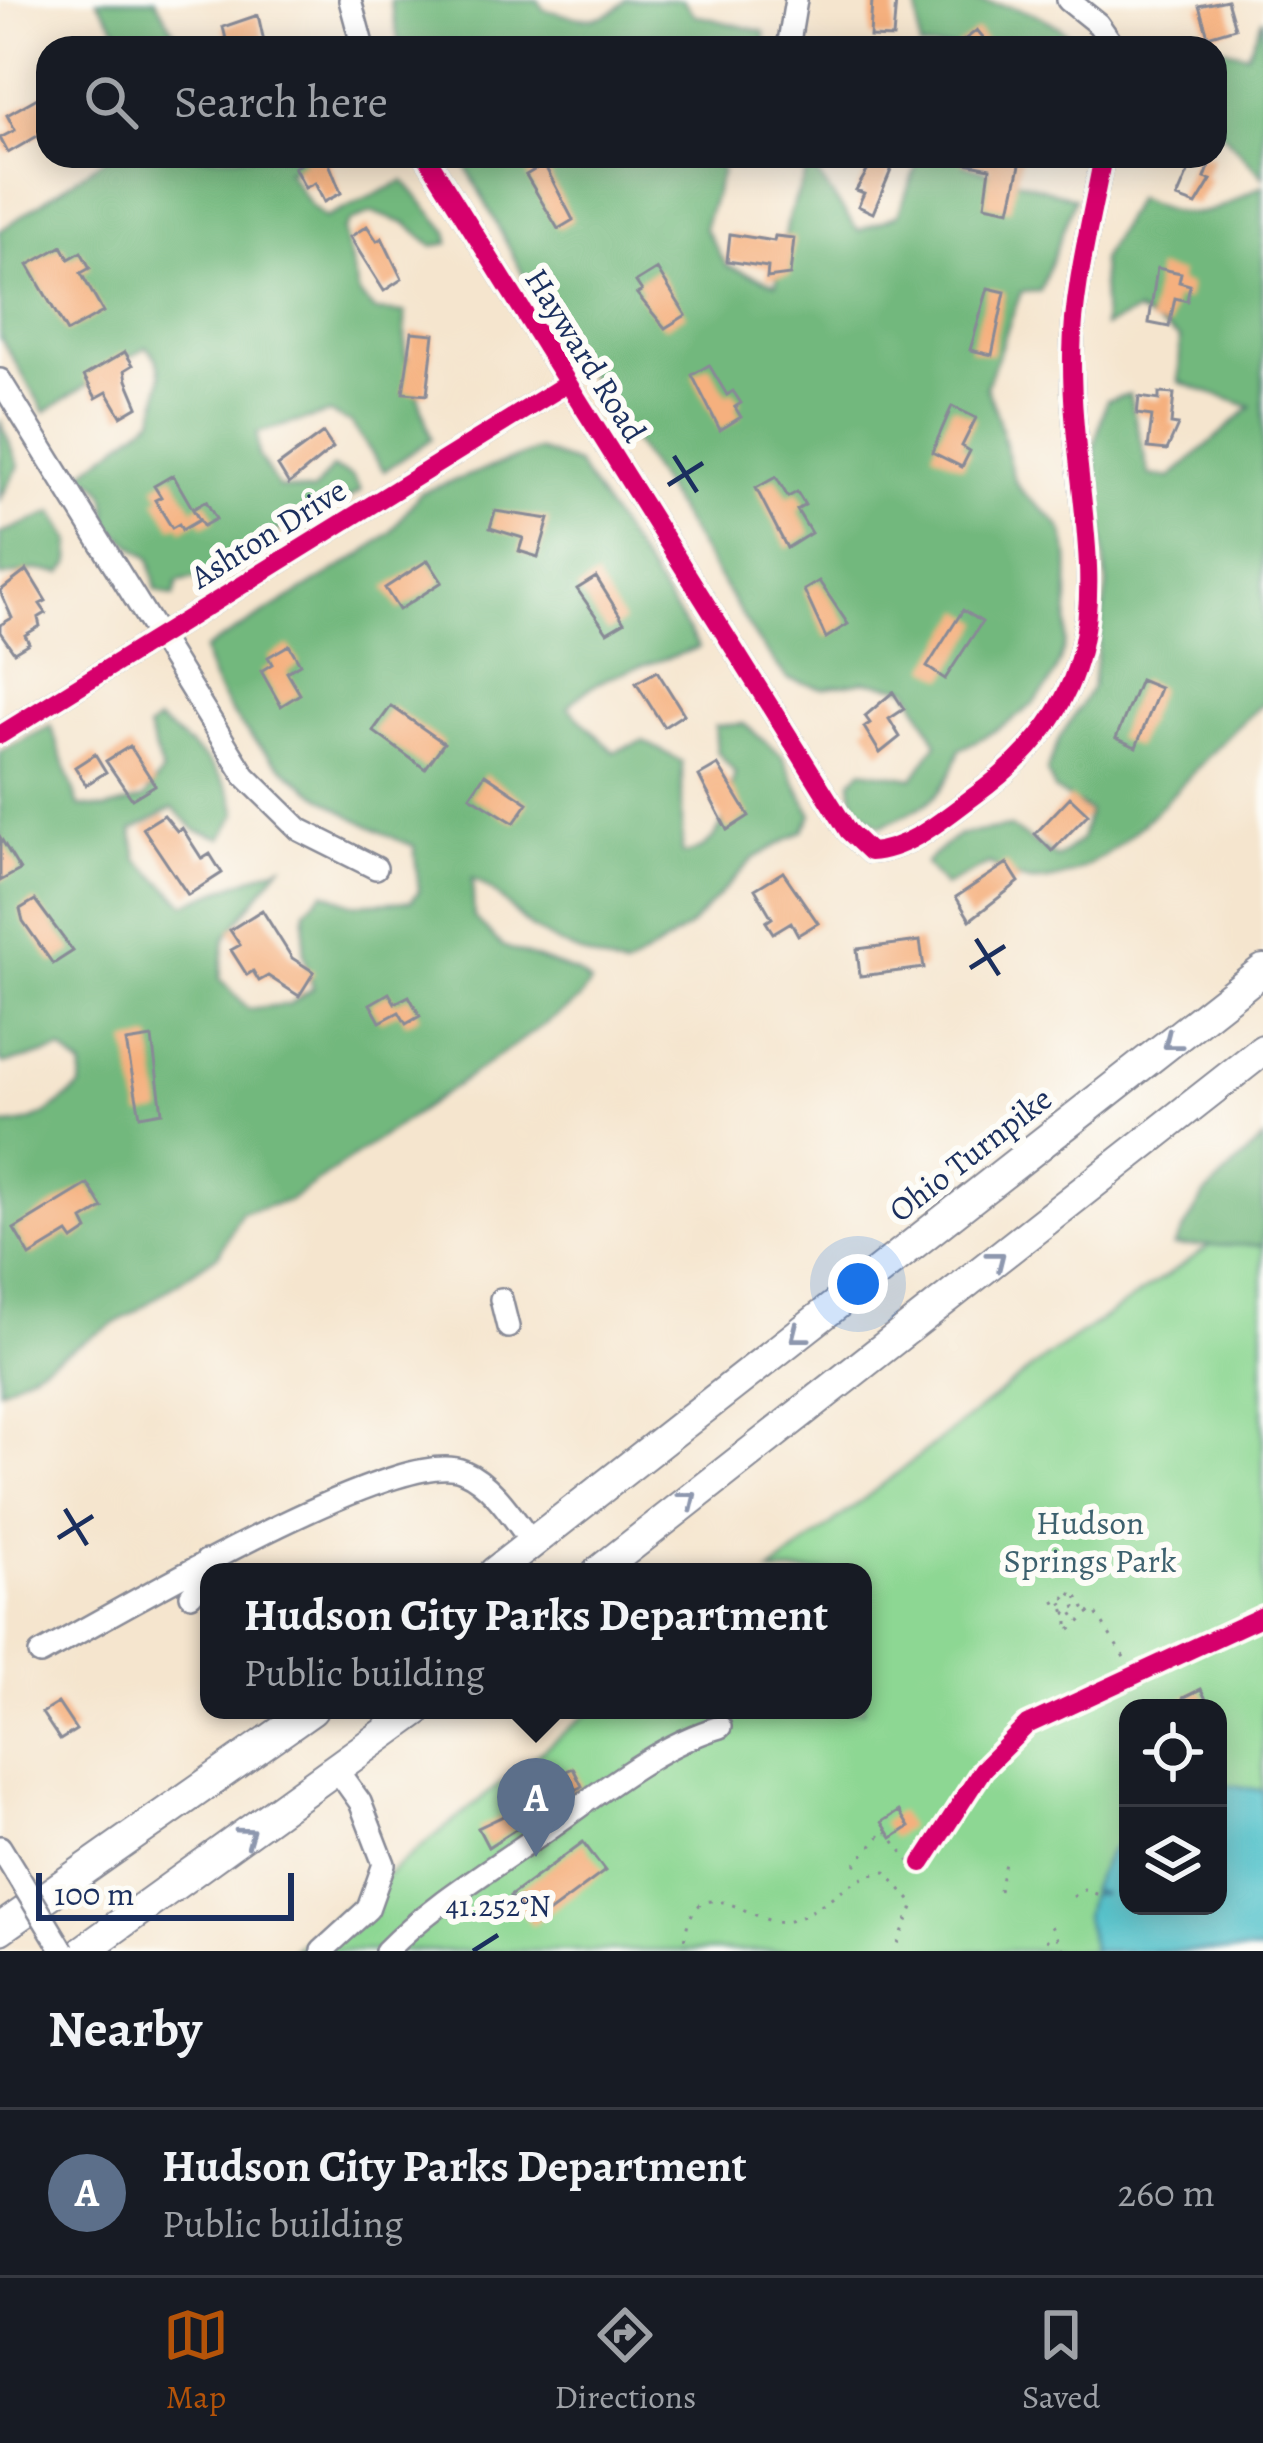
<!DOCTYPE html>
<meta charset="utf-8">
<style>
:root{--surface:#171b24;--page:#20242c;--text:#f1f3f6;--muted:#9ea1a6;--line:#363941;--accent:#b45309}
body{margin:0;font-family:Alegreya,serif;background:var(--page);color:var(--text)}
.controls{position:absolute;right:36px;bottom:36px;display:grid;overflow:hidden;border-radius:24px;box-shadow:0 6px 30px #0003}
.controls button{width:108px;height:108px;display:grid;place-items:center;padding:0;border:0;border-bottom:3px solid var(--line);background:var(--surface);color:var(--text);font:60px sans-serif}
.scale{position:absolute;left:36px;bottom:30px;width:258px;box-sizing:border-box;padding-left:12px;border:6px solid #1b2f5e;border-top:0;font-size:33px;line-height:42px;white-space:nowrap;color:#1b2f5e;-webkit-text-stroke:9px #fdfcf7;paint-order:stroke}
.you{position:absolute;left:858px;top:1284px;width:42px;height:42px;margin:-30px;border:9px solid #fff;border-radius:50%;background:#1a73e8;box-shadow:0 0 0 18px #1a73e833}
.badge{display:grid;place-items:center;width:78px;height:78px;border-radius:50%;background:var(--accent);color:#fff;font-size:39px;font-weight:700}
.pin{position:absolute;translate:-50% -99px;filter:drop-shadow(0 3px 6px #0008)}
.pin::after{content:'';position:absolute;top:63px;width:42px;height:36px;background:inherit;clip-path:polygon(0 0,100% 0,50% 100%)}
.popup{position:absolute;left:200px;top:1563px;width:672px;height:156px;box-sizing:border-box;display:grid;place-content:center;border-radius:24px;background:var(--surface);filter:drop-shadow(0 3px 9px #0005);font-size:39px;white-space:nowrap;color:var(--muted)}
.popup b{font-size:45px;color:var(--text)}
.popup::after{content:'';position:absolute;left:50%;top:100%;margin-left:-24px;border:24px solid transparent;border-top-color:var(--surface)}
.list{margin:0;padding:0;list-style:none}
h2{display:flex;justify-content:space-between;align-items:center;height:156px;margin:0;padding:0 48px;font-size:51px}
h2 small{font-size:39px;font-weight:400;color:var(--muted)}
.list li{display:grid;grid-template-columns:78px 1fr auto;gap:36px;align-items:center;box-sizing:border-box;height:168px;padding:0 48px;border-top:3px solid var(--line)}
.list b{display:block;font-size:45px;white-space:nowrap}
.list p{margin:0;font-size:39px;white-space:nowrap;color:var(--muted)}
.list em{font-size:39px;font-style:normal;color:var(--muted)}
.icon{flex:none;width:66px;height:66px;fill:none;stroke:currentColor;stroke-width:2;stroke-linecap:round;stroke-linejoin:round}
.map{position:relative;flex:none;width:1263px;height:1951px;overflow:hidden}
.search{position:absolute;background:var(--surface);box-shadow:0 6px 30px #0003;left:36px;right:36px;top:36px;height:132px;display:flex;align-items:center;gap:30px;box-sizing:border-box;padding:0 42px;border-radius:36px;color:var(--muted);font-size:45px}
.sheet{height:324px;background:var(--surface)}
nav{display:flex;justify-content:space-around;align-items:center;box-sizing:border-box;height:168px;border-top:3px solid var(--line);background:var(--surface);font-size:33px;color:var(--muted)}
nav a{display:grid;justify-items:center;gap:6px}
nav .on{color:var(--accent)}
.map>svg:first-child{display:block}
.green{fill:#8dd793;stroke:#548378;stroke-width:3;fill-rule:evenodd}
.forest{fill:#72b87d;stroke:#46746e;stroke-width:3}
.water{fill:#54c2cb;stroke:#387894;stroke-width:3}
.building{fill:#f5b07e}
.lines{fill:none;stroke-linecap:round;stroke-linejoin:round}
.minor-casing{stroke:#888a96;stroke-width:26}
.highway-casing{stroke:#888a96;stroke-width:34}
.path{stroke:#888a96;stroke-width:3;stroke-dasharray:3 9;stroke-linecap:butt}
.minor{stroke:#fff;stroke-width:21}
.highway{stroke:#fff;stroke-width:30}
.minor-bridge-casing{stroke:#888a96;stroke-width:26;stroke-linecap:butt}
.minor-bridge{stroke:#fff;stroke-width:21}
.cycleway-casing{stroke:#fdfcf7;stroke-width:26}
.cycleway{stroke:#d6006c;stroke-width:18}
.oneway{stroke:#8d97ae}
.ticks{fill:none;stroke:#1b2f5e;stroke-width:4.5}
.labels{text-anchor:middle;dominant-baseline:central;stroke-width:12;stroke-linejoin:round;paint-order:stroke}
.street-label{font-size:33px;fill:#1b2f5e;stroke:#fdfcf7}
.park-label{font-size:33px;fill:#3d616e;stroke:#fdfcf7}
.ticks-label{font-size:30px;text-anchor:middle;fill:#1b2f5e;stroke:#fdfcf7;stroke-width:12;stroke-linejoin:round;paint-order:stroke}
</style>
<div class="map">
<svg width="1263" height="1951" viewBox="0 0 1263 1951">
<rect width="100%" height="100%" fill="#fdfcf7"/>
<filter id="ink" filterUnits="userSpaceOnUse"><feTurbulence type="fractalNoise" baseFrequency=".00833" numOctaves="2"/><feDisplacementMap in="SourceGraphic" scale="24" xChannelSelector="R" yChannelSelector="G"/><feConvolveMatrix kernelMatrix="1 2 1 2 8 2 1 2 1" color-interpolation-filters="sRGB"/></filter>
<filter id="wash" filterUnits="userSpaceOnUse"><feTurbulence type="fractalNoise" baseFrequency=".004" numOctaves="4" result="noise"/><feDisplacementMap in="SourceGraphic" scale="48" xChannelSelector="R" yChannelSelector="G"/><feGaussianBlur stdDeviation="2.7" result="paint"/><feColorMatrix in="noise" values="0 0 0 0 0 0 0 0 0 0 0 0 0 0 0 0 0 1.4 0 .05"/><feComposite in="paint" operator="in"/></filter>
<g filter="url(#wash)">
<rect width="100%" height="100%" fill="#f5e5ce"/>
<path class="green" d="M 1263,1210 L 1263,1951 L 292,1951 L 592,1710 L 863,1710 L 863,1572 L 770,1572 L 1044,1359 ZM 1128,1708 L 1218,1708 L 1218,1906 L 1128,1906 Z"/>
<path class="forest" d="M 97,0 L 155,0 L 184,48 L 130,48 Z
M 390,0 L 538,0 L 543,9 C 577,18 601,28 626,0 L 682,0 L 695,15 L 764,32 L 766,48 L 400,48 Z
M 917,0 C 972,0 1045,0 1081,48 L 920,48 Z
M 1263,18 L 1263,177 L 1215,125 L 1215,48 L 1170,48 L 1204,44 L 1247,54 Z
M 109,156 L 332,156 L 287,171 L 311,206 L 325,218 L 404,181 L 448,232 L 449,243 L 433,246 L 407,224 L 372,212 L 349,222 L 343,231 L 359,294 L 375,311 L 405,313 L 405,353 L 431,439 L 384,471 L 351,423 L 329,413 L 257,433 L 258,455 L 278,487 L 313,492 L 332,468 L 352,476 L 361,490 C 332,513 300,518 268,535 C 228,557 233,574 178,581 L 174,596 L 156,590 L 150,559 L 107,525 C 109,500 106,481 79,476 L 154,418 C 159,391 170,366 146,347 L 45,412 L 0,337 L 0,231 Z
M 461,156 L 711,156 L 722,171 L 704,228 L 727,266 L 776,284 L 789,215 L 810,164 L 858,231 L 898,215 L 920,156 L 966,156 L 964,165 L 1075,198 L 1040,291 L 1021,292 L 986,387 C 1002,421 1003,444 1013,476 C 1020,499 1052,511 1062,531 C 1071,550 1068,576 1068,596 C 1069,687 1037,711 960,749 C 943,801 929,804 881,826 C 862,814 851,805 851,781 L 862,770 L 913,778 L 937,743 L 908,688 L 864,681 L 823,688 L 788,679 L 757,640 L 655,474 L 530,288 Z
M 1263,185 L 1263,704 C 1201,750 1116,885 1032,881 C 1019,881 1002,869 989,864 L 944,886 L 925,863 L 958,835 L 1010,827 L 1057,858 L 1081,840 L 1089,811 L 1055,790 L 1047,772 L 1059,739 L 1092,687 L 1107,586 L 1094,447 L 1107,400 L 1129,394 L 1149,475 L 1170,478 L 1251,407 L 1179,382 L 1180,338 L 1137,312 L 1104,327 L 1101,260 L 1136,198 C 1194,225 1209,215 1263,185 Z
M 0,420 L 19,466 L 0,499 Z
M 538,450 L 577,464 L 699,647 C 654,666 600,669 568,707 L 614,752 L 643,741 L 682,762 L 682,854 C 725,849 725,809 735,773 L 717,751 L 715,726 L 744,724 L 782,756 L 812,815 L 803,831 L 753,859 L 689,927 L 625,969 C 593,958 562,948 534,929 C 511,913 499,890 472,879 L 474,917 L 502,946 L 578,973 L 590,983 L 578,1001 L 289,1201 L 241,1212 L 219,1254 L 138,1310 L 0,1390 L 0,1125 C 36,1126 55,1109 81,1086 L 82,1067 L 62,1050 L 3,1064 L 0,1059 L 0,752 L 51,726 L 79,806 L 105,809 L 144,799 L 162,772 L 148,729 L 158,721 C 192,747 227,770 237,813 L 222,838 L 196,830 L 173,808 L 132,830 L 137,859 L 185,904 L 281,866 L 225,938 L 220,979 L 248,1009 L 290,1004 L 313,988 L 304,954 L 305,910 L 324,892 L 353,904 L 411,901 L 419,891 L 414,846 C 336,817 220,738 204,650 L 361,555 L 392,531 L 420,493 Z
M 53,512 L 71,541 L 70,564 L 62,573 L 38,570 L 0,577 L 0,534 Z
M 1263,1139 L 1263,1245 L 1174,1246 L 1204,1196 Z"/>
<path class="water" d="M 1233,1785 L 1263,1791 L 1263,1951 L 1093,1951 L 1085,1917 L 1090,1894 L 1104,1894 L 1090,1890 L 1107,1855 L 1128,1832 L 1128,1906 L 1218,1906 L 1218,1786 Z"/>
<g id="blocks">
<path class="building" d="M 872,0 L 896,0 L 893,38 L 870,37 Z
M 1227,0 L 1235,28 L 1208,36 L 1199,6 Z
M 258,15 L 265,46 L 241,48 L 239,40 L 227,43 L 223,27 Z
M 977,30 L 987,42 L 979,48 L 954,48 Z
M 48,92 L 48,130 L 8,153 L 0,138 L 15,130 L 7,115 Z
M 302,156 L 326,156 L 341,193 L 324,202 L 315,183 L 305,188 L 294,167 L 305,162 Z
M 876,156 L 897,156 L 873,213 L 858,206 L 864,193 L 856,190 Z
M 962,156 L 1022,156 L 1010,210 L 985,205 L 990,168 L 961,162 Z
M 1195,156 L 1213,156 L 1205,178 L 1211,180 L 1196,205 L 1177,198 Z
M 544,164 L 573,220 L 558,229 L 526,175 Z
M 367,226 L 377,241 L 382,238 L 402,279 L 384,291 L 350,237 Z
M 730,234 L 774,241 L 775,236 L 794,238 L 790,275 L 767,278 L 768,267 L 727,261 Z
M 62,246 L 69,259 L 81,252 L 90,268 L 81,273 L 103,312 L 67,332 L 28,265 Z
M 1157,268 L 1181,273 L 1179,282 L 1190,285 L 1187,301 L 1175,298 L 1169,327 L 1149,323 Z
M 657,269 L 686,315 L 665,328 L 637,294 L 642,291 L 636,282 Z
M 988,288 L 1005,292 L 992,355 L 970,350 Z
M 412,332 L 434,334 L 427,395 L 403,393 Z
M 125,352 L 133,365 L 125,370 L 127,380 L 138,406 L 121,416 L 107,392 L 96,398 L 84,376 Z
M 709,365 L 727,395 L 733,391 L 741,403 L 735,407 L 741,417 L 720,430 L 692,375 Z
M 1159,393 L 1174,394 L 1171,424 L 1178,425 L 1167,450 L 1148,448 L 1152,416 L 1137,414 L 1139,397 L 1159,400 Z
M 952,406 L 976,418 L 962,446 L 970,451 L 962,467 L 932,452 Z
M 323,433 L 333,448 L 289,484 L 278,466 Z
M 173,475 L 199,520 L 182,530 L 179,524 L 172,528 L 155,500 L 161,497 L 154,486 Z
M 776,477 L 788,497 L 797,492 L 805,505 L 797,510 L 811,533 L 787,548 L 756,488 Z
M 206,501 L 216,519 L 203,526 L 193,509 Z
M 495,511 L 549,519 L 538,557 L 519,551 L 523,538 L 490,528 Z
M 428,560 L 442,582 L 399,610 L 385,588 Z
M 27,570 L 46,601 L 40,604 L 46,613 L 38,618 L 40,626 L 25,635 L 29,643 L 14,652 L 0,632 L 0,625 L 12,618 L 0,591 Z
M 596,577 L 624,622 L 607,632 L 577,589 Z
M 819,581 L 848,624 L 826,638 L 804,590 Z
M 963,610 L 982,622 L 945,679 L 927,667 Z
M 289,645 L 300,664 L 287,672 L 300,694 L 281,706 L 261,671 L 272,664 L 268,657 Z
M 657,671 L 684,714 L 664,727 L 636,683 Z
M 1140,680 L 1160,688 L 1136,747 L 1116,738 Z
M 893,692 L 904,709 L 889,719 L 900,737 L 880,753 L 864,727 L 870,723 L 865,716 Z
M 391,706 L 444,743 L 425,769 L 373,731 Z
M 130,746 L 155,785 L 132,799 L 106,761 Z
M 95,754 L 106,772 L 86,785 L 75,767 Z
M 718,765 L 749,816 L 727,830 L 699,776 Z
M 485,774 L 528,803 L 514,823 L 470,796 Z
M 1070,797 L 1088,814 L 1052,851 L 1035,834 Z
M 164,815 L 177,831 L 182,828 L 202,859 L 210,854 L 222,873 L 188,895 L 143,828 Z
M 0,837 L 20,870 L 0,881 Z
M 1007,863 L 1019,882 L 970,920 L 956,897 Z
M 783,872 L 818,923 L 798,935 L 791,922 L 773,933 L 766,922 L 772,918 L 755,889 Z
M 35,900 L 73,951 L 53,964 L 23,921 L 20,909 Z
M 262,910 L 292,958 L 314,972 L 299,996 L 268,976 L 259,981 L 253,971 L 247,975 L 231,950 L 240,945 L 230,930 Z
M 920,941 L 924,968 L 860,976 L 857,949 Z
M 389,993 L 395,1003 L 409,996 L 420,1016 L 406,1024 L 399,1012 L 380,1022 L 370,1004 Z
M 152,1038 L 162,1112 L 140,1116 L 126,1042 Z
M 88,1184 L 103,1208 L 83,1220 L 88,1230 L 73,1240 L 68,1233 L 30,1256 L 14,1229 Z
M 1201,1689 L 1210,1708 L 1188,1708 L 1183,1698 Z
M 58,1703 L 76,1730 L 60,1740 L 42,1713 Z
M 573,1768 L 582,1786 L 488,1847 L 478,1828 L 543,1797 L 537,1785 Z
M 899,1811 L 909,1827 L 892,1838 L 882,1822 Z
M 583,1842 L 605,1871 L 532,1925 L 510,1896 Z"/>
</g>
</g>
<g filter="url(#ink)">
<use href="#blocks" fill-opacity="0" stroke="#888a96" stroke-width="3"/>
<g class="lines">
<defs>
<path id="minor" d="M 350,0 L 363,48
M 1068,0 L 1098,24 L 1115,48
M 788,48 L 796,0
M 426,156 L 848,831 L 870,852 C 908,850 943,819 973,797 C 1150,670 1070,534 1072,355 C 1073,289 1091,221 1103,156
M 0,380 L 245,776 L 300,830 L 376,868
M 0,735 L 568,383
M 501,1299 L 508,1327
M 191,1595 L 204,1579 L 206,1561
M 40,1654 C 109,1617 399,1443 463,1471 C 492,1483 514,1519 532,1543
M 0,1847 L 16,1873
M 322,1951 L 368,1909 L 384,1864 L 360,1802 L 337,1770
M 386,1951 C 430,1906 484,1874 535,1838 C 591,1800 654,1746 720,1727"/>
<path id="highway" d="M 495,1572 L 1263,970
M 598,1572 L 1263,1050
M 0,1929 L 312,1710
M 83,1951 L 417,1710"/>
</defs>
<use href="#minor" class="minor-casing"/>
<use href="#highway" class="highway-casing"/>
<path class="path" d="M 1054,1603 L 1065,1597 L 1067,1601 L 1074,1591
M 1065,1614 L 1076,1607 L 1062,1611 L 1059,1606 L 1067,1601
M 1088,1614 L 1094,1610 L 1134,1673
M 1068,1625 L 1068,1618 L 1084,1608 L 1076,1595 L 1071,1599
M 1070,1630 L 1088,1615
M 922,1863 L 983,1769 L 1027,1725 L 1263,1616
M 855,1865 L 885,1830 L 917,1870
M 999,1891 L 1005,1863 L 1010,1864
M 1073,1897 L 1084,1890 L 1103,1896
M 1051,1926 L 1064,1951
M 683,1951 C 691,1854 754,1929 786,1922 C 823,1913 846,1876 886,1872 L 914,1905 L 894,1951
M 1039,1951 L 1052,1933"/>
<use href="#minor" class="minor"/>
<use href="#highway" class="highway"/>
<defs>
<path id="minor-bridge" d="M 16,1873 L 63,1951"/>
</defs>
<use href="#minor-bridge" class="minor-bridge-casing"/>
<use href="#minor-bridge" class="minor-bridge"/>
<defs>
<path id="cycleway" d="M 426,156 L 848,831 L 870,852 C 908,850 943,819 973,797 C 1150,670 1070,534 1072,355 C 1073,289 1091,221 1103,156
M 0,735 L 568,383
M 922,1863 L 983,1769 L 1027,1725 L 1263,1616"/>
</defs>
<use href="#cycleway" class="cycleway-casing"/>
<use href="#cycleway" class="cycleway"/>
</g>
<defs><path id="oneway-chevron" d="M-2-3.5L2.5 0L-2 3.5" fill="none" stroke-width="1.6" stroke-linecap="round" stroke-linejoin="round" transform="scale(3)"/></defs>
<g class="oneway">
<use href="#oneway-chevron" transform="translate(1171 1042) rotate(142)"/>
<use href="#oneway-chevron" transform="translate(997 1259) rotate(-38)"/>
<use href="#oneway-chevron" transform="translate(798 1335) rotate(142)"/>
<use href="#oneway-chevron" transform="translate(689 1499) rotate(-39)"/>
<use href="#oneway-chevron" transform="translate(247 1835) rotate(-36)"/>
</g>
</g>
<path class="ticks" d="M 674,456 L 697,492M 668,485 L 703,463M 976,939 L 999,975M 970,968 L 1005,946M 65,1509 L 87,1545M 58,1538 L 93,1516M 473,1951 L 498,1935"/>
<g class="labels">
<g class="street-label">
<text transform="translate(586 355) rotate(58)">Hayward Road</text>
<text transform="translate(268 533) rotate(-32)">Ashton Drive</text>
<text transform="translate(970 1154) rotate(-38)">Ohio Turnpike</text>
</g>
<g class="park-label">
<text x="1090" y="1522">Hudson<tspan x="1090" dy="38">Springs Park</tspan></text>
</g>
</g>
<g class="ticks-label">
<text x="498" y="1916">41.252°N</text>
</g>
</svg>
<div class="controls">
<button><svg class="icon" aria-label="locate" viewBox="0 0 24 24"><circle cx="12" cy="12" r="6"/><path d="M12 2v4M12 18v4M2 12h4M18 12h4"/></svg></button>
<button><svg class="icon" aria-label="layers" viewBox="0 0 24 24"><path d="M12 4l9 5-9 5-9-5zM3 14l9 5 9-5"/></svg></button>
</div>
<div class="scale">100 m</div>
<div class="you"></div>
<div class="pin badge" style="left:536px;top:1857px;background:#5c6f8a">A</div>
<div class="popup"><b>Hudson City Parks Department</b>Public building</div>
<div class="search"><svg class="icon" aria-label="search" viewBox="0 0 24 24"><circle cx="10" cy="10" r="6"/><path d="M15 15l6 6"/></svg>Search here</div>
</div>
<section class="sheet">
<h2>Nearby<small></small></h2>
<ul class="list">
<li><span class="badge" style="background:#5c6f8a">A</span><div><b>Hudson City Parks Department</b><p>Public building</p></div><em>260 m</em></li>
</ul>
</section>
<nav>
<a class="on"><svg class="icon" aria-label="map" viewBox="0 0 24 24"><path d="M3 6l6-2 6 2 6-2v14l-6 2-6-2-6 2zM9 4v14M15 6v14"/></svg>Map</a>
<a><svg class="icon" aria-label="directions" viewBox="0 0 24 24"><path d="M12 3l9 9-9 9-9-9zM9 14v-3h6M13 9l2 2-2 2"/></svg>Directions</a>
<a><svg class="icon" aria-label="saved" viewBox="0 0 24 24"><path d="M7 4h10v16l-5-4-5 4z"/></svg>Saved</a>
</nav>
